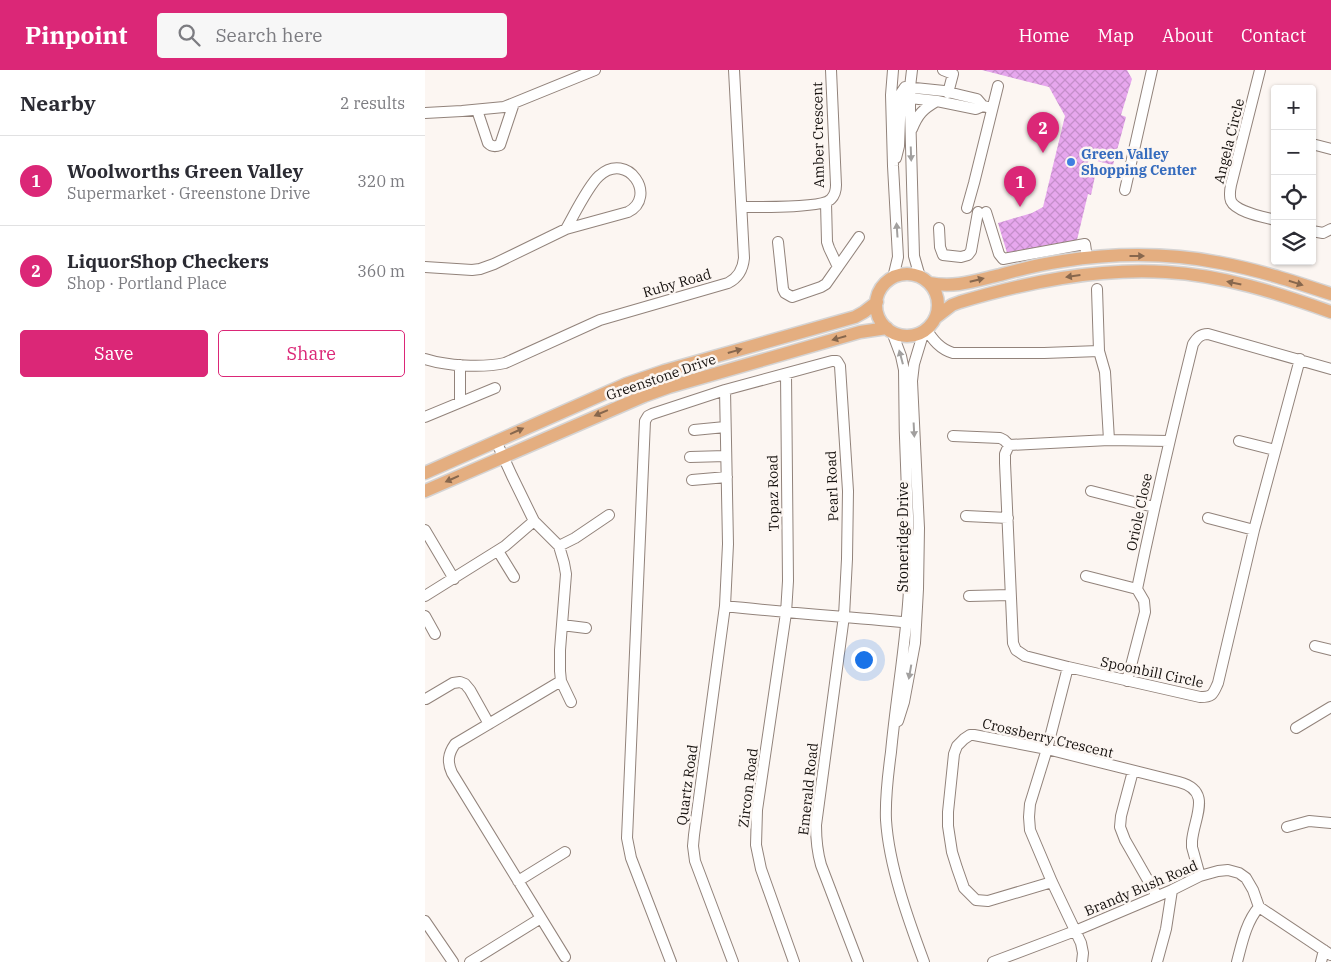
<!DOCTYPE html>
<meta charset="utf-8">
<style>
:root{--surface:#fff;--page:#f7f7f7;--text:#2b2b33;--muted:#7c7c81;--line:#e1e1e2;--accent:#db2777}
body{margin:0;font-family:"IBM Plex Serif",serif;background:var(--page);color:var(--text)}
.controls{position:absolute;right:15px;top:15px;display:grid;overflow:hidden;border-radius:5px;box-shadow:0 1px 4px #0004}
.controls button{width:45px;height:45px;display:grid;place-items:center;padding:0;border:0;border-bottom:1px solid var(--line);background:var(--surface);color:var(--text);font:25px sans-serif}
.you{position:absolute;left:438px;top:589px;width:18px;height:18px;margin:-12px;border:4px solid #fff;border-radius:50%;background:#1a73e8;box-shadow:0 0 0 8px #1a73e833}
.badge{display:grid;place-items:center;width:32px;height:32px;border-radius:50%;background:var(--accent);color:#fff;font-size:16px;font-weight:700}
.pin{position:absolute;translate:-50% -41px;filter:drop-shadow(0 1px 2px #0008)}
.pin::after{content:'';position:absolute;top:26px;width:18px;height:15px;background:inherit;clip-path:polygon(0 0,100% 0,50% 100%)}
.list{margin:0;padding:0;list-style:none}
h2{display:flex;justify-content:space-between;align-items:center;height:65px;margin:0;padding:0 20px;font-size:21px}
h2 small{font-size:16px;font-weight:400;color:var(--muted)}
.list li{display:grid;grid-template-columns:32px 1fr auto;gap:15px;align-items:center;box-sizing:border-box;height:90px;padding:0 20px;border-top:1px solid var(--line)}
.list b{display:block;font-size:19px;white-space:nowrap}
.list p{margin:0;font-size:16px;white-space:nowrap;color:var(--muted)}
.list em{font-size:16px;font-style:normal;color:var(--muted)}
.actions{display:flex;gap:10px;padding:15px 20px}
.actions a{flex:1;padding:11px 0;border:1px solid var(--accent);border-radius:5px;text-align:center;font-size:18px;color:var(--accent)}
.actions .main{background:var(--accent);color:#fff}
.icon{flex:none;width:28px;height:28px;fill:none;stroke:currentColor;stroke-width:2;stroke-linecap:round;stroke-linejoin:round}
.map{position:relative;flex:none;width:906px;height:892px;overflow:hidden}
header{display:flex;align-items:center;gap:30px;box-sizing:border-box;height:70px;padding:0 25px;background:var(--accent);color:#fff}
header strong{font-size:24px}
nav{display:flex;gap:28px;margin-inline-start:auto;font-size:18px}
.search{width:350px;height:45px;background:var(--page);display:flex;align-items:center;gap:12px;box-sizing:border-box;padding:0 18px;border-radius:5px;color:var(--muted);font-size:19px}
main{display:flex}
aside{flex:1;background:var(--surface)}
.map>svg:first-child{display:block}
.building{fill:url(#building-cross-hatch)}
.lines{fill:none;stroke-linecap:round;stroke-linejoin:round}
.minor-casing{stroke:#92837b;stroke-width:12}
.major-casing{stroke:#d5d4d4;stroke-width:15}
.minor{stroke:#fff;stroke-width:10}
.major{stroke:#e4ae80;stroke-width:12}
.oneway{fill:#a2a09f}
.oneway2{fill:#87674d}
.shop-dot{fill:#3f7fe0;stroke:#fcf6f2;stroke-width:2}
.labels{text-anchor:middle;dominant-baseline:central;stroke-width:5;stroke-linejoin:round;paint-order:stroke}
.street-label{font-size:14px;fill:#16110e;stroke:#fcf6f2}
.shop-label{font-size:14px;font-weight:bold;fill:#366cbe;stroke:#fcf6f2;text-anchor:start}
</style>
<header>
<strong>Pinpoint</strong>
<div class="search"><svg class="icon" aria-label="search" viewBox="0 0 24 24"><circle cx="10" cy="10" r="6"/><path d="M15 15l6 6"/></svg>Search here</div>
<nav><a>Home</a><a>Map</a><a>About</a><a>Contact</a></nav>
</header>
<main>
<aside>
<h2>Nearby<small>2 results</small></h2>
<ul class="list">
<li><span class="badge">1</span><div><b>Woolworths Green Valley</b><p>Supermarket · Greenstone Drive</p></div><em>320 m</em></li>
<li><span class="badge">2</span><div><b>LiquorShop Checkers</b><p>Shop · Portland Place</p></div><em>360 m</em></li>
</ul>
<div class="actions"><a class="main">Save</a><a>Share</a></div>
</aside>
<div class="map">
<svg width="906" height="892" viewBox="0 0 906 892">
<defs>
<pattern id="building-cross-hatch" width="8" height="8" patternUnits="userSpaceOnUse" patternTransform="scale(1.25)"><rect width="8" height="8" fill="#e7a7ee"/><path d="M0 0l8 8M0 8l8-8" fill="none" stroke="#c58fcb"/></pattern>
</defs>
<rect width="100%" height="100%" fill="#fcf6f2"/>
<path class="building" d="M 557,0 L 702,0 L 707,9 L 696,45 L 701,47 L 688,95 L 664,89 L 662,96 L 669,97 L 667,105 L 670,106 L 666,125 L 663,124 L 651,174 L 583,186 L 573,153 L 607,143 L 618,137 L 640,46 L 624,17 Z"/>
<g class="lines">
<defs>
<path id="minor" d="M 468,0 L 466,25 L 468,96 L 473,187 L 468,208
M 487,0 L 485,17 L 485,39 L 489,186 L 495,207
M 518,0 L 528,4 L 523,23
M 835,0 L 806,115 C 805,120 804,126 806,131 C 811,142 839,147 850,150
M 485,28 L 512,31 L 551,39 L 558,36
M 52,40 L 63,73 C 67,77 70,77 75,75 L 89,33
M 0,43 L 37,41 L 79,37 L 170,0
M 487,59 C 493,44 498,39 512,31
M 887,74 L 906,79
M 471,88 L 474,76 L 476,23 L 480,17 L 519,21 L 535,25 L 552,29 L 558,36 L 567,38
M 700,120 L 727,0
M 401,133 L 402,172 L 404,178 L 413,197
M 317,137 C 332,137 398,138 406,129 C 410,125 411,120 411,115 L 406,0
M 542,138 L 549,113 L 573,16
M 561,142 L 574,184 L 578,189 L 660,174 L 662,188
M 514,158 L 515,177 L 518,185 L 536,187 L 543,185 L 546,181 L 553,142
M 887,161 L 898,163 L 906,159
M 353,172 L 358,219 L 360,223 L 367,227 L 396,217 L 401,214 L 434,167
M 0,197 L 47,200 L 55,199 L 69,194 L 141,159 L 203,142 C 233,127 203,80 174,106 C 163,116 149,145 141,159
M 672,219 L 674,281 L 680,302 L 684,370
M 501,259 C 508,270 515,279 528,283 L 619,283 L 674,281
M 467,262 L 476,286 L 479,300 C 479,341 480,381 482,422 C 483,454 486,487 484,520 C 481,574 471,628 466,682 C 463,704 460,727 461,750 C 464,796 483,849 499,892
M 0,289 C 22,296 57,298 80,293 L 175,250 L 303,213 C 313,208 318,199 319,188 L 309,0
M 35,295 L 35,332
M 361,304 L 363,511 L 361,543 L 332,740 L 331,775 L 336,799 L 369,892
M 300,320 L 303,474 L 300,536 L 269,765 L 268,776 L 270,791 L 308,892
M 0,347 L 70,318
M 269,360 L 300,357
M 528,366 L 575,368 L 579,370 L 584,375
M 71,371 L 87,406 L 109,451 L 134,476
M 744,371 L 684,370 L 584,375 L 580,384 L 580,393 L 588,573 L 591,580 L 600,586 L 643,597 L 775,627 C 788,627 788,624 793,613 L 829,460 L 875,289
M 814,371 L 850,380
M 265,387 L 301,386
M 267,410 L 302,407
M 666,421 L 729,437
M 541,446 L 583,448
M 783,448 L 829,460
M 0,460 L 29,509
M 73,481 L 89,507
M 661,506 L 712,519 L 719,531 L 720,542 L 702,611
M 712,519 C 729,437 748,355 768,274 C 772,268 775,264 783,264 L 906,299
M 0,526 L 80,476 L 109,451
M 544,526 L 585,525
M 300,536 C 363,543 425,547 488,553
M 0,546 L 10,564
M 137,555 L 161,558
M 890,576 L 906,580
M 643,597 L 622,679 L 605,734 L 604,747 L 605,760 L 627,812 L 656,873 L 658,883 L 657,892
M 136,611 L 30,674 C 23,684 22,692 27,703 L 140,887
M 1,629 L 28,613 L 35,612 L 40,614 L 45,620 L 64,654
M 146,632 L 136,611 L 135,601 L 135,580 L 141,504 L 139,493 L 134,476 L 150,468 L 184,445
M 473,651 L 479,632 L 490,573 L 493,519 L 494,458 L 487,311 L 489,294 L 499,261
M 871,658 L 906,637
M 708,701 L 696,746 L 695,757 L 700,770 L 732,826
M 862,757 L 884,751 L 906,753
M 93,811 L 140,782
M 627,812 L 563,831 L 551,830 L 539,818 L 532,798 L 527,782 L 523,756 L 523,742 L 529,684 L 532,676 L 539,669 L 545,665 L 549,665 L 622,679 L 754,712 C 788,721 769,747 767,771 L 767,777 L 775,806
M 0,851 L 28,892
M 45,892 L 116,848
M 246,892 L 206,788 L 202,768 L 220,351 L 223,346 L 227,344 L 300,320 L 407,291 L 412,291 L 415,296 L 423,421 L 422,489 L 419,546 L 391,755 C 391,769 392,781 396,795 L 433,892
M 568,892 L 650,861 L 747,820 L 775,806 L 793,801 L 803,800 L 814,803 L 821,808 L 828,820 L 834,837 L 906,885
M 732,892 L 741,859 L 747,820
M 812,892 C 817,873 821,852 834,837
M 896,892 L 899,880"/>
<path id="major" d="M451 235a31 31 0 1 1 62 0a31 31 0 1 1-62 0Z
M 504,213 C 530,218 549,211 575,205 C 596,199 616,194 638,191 C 690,183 745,183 796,193 C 834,200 870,212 906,224
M 510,248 L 527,235 L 535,232 C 602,212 671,198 741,202 C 797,205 853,223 906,242
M 0,403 L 201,314 L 239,301 L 430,247 L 439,242 L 452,232
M 0,421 L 219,326 L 244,317 L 435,262 L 462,258"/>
</defs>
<use href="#minor" class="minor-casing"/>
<use href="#major" class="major-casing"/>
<use href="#minor" class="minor"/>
<use href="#major" class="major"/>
</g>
<defs><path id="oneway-solid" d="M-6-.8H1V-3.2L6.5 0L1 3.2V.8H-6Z" transform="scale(1.25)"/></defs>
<g class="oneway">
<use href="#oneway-solid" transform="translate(486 84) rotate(88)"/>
<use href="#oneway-solid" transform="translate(472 160) rotate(-94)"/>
<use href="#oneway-solid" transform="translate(476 287) rotate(-105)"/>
<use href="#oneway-solid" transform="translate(489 360) rotate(87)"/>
<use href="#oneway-solid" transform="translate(485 602) rotate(100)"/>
</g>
<g class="oneway2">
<use href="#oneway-solid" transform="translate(712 186)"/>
<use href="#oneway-solid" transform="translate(648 206) rotate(172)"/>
<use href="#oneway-solid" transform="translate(552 210) rotate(-14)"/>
<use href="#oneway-solid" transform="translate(809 213) rotate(-168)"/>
<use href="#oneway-solid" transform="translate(871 213) rotate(17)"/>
<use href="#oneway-solid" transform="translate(414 268) rotate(164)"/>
<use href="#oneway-solid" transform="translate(310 281) rotate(-16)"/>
<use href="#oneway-solid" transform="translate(176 343) rotate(157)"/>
<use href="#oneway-solid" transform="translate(92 361) rotate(-24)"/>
<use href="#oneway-solid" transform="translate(27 409) rotate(156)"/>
</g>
<circle class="shop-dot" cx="646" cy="92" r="5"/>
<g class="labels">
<g class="street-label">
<text transform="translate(393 65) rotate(-91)">Amber Crescent</text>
<text transform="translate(804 71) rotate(-76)">Angela Circle</text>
<text transform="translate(252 213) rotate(-16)">Ruby Road</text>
<text transform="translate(236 307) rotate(-19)">Greenstone Drive</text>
<text transform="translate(407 416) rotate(-92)">Pearl Road</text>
<text transform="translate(348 423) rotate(-91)">Topaz Road</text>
<text transform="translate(714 442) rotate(-78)">Oriole Close</text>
<text transform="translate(478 467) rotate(-90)">Stoneridge Drive</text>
<text transform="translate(727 602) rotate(12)">Spoonbill Circle</text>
<text transform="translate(623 668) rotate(13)">Crossberry Crescent</text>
<text transform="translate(262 715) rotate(-82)">Quartz Road</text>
<text transform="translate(323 718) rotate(-83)">Zircon Road</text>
<text transform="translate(383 719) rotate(-84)">Emerald Road</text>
<text transform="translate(716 818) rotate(-23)">Brandy Bush Road</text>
</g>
<g class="shop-label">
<text x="656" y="84">Green Valley<tspan x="656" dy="16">Shopping Center</tspan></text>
</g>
</g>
</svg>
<div class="controls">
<button>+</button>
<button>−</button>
<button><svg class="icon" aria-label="locate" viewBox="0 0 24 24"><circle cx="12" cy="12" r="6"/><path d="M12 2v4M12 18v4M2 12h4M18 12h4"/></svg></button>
<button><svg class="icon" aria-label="layers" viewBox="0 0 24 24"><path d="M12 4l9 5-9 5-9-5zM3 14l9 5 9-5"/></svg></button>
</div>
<div class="you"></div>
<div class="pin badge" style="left:595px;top:137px">1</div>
<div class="pin badge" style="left:618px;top:83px">2</div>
</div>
</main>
